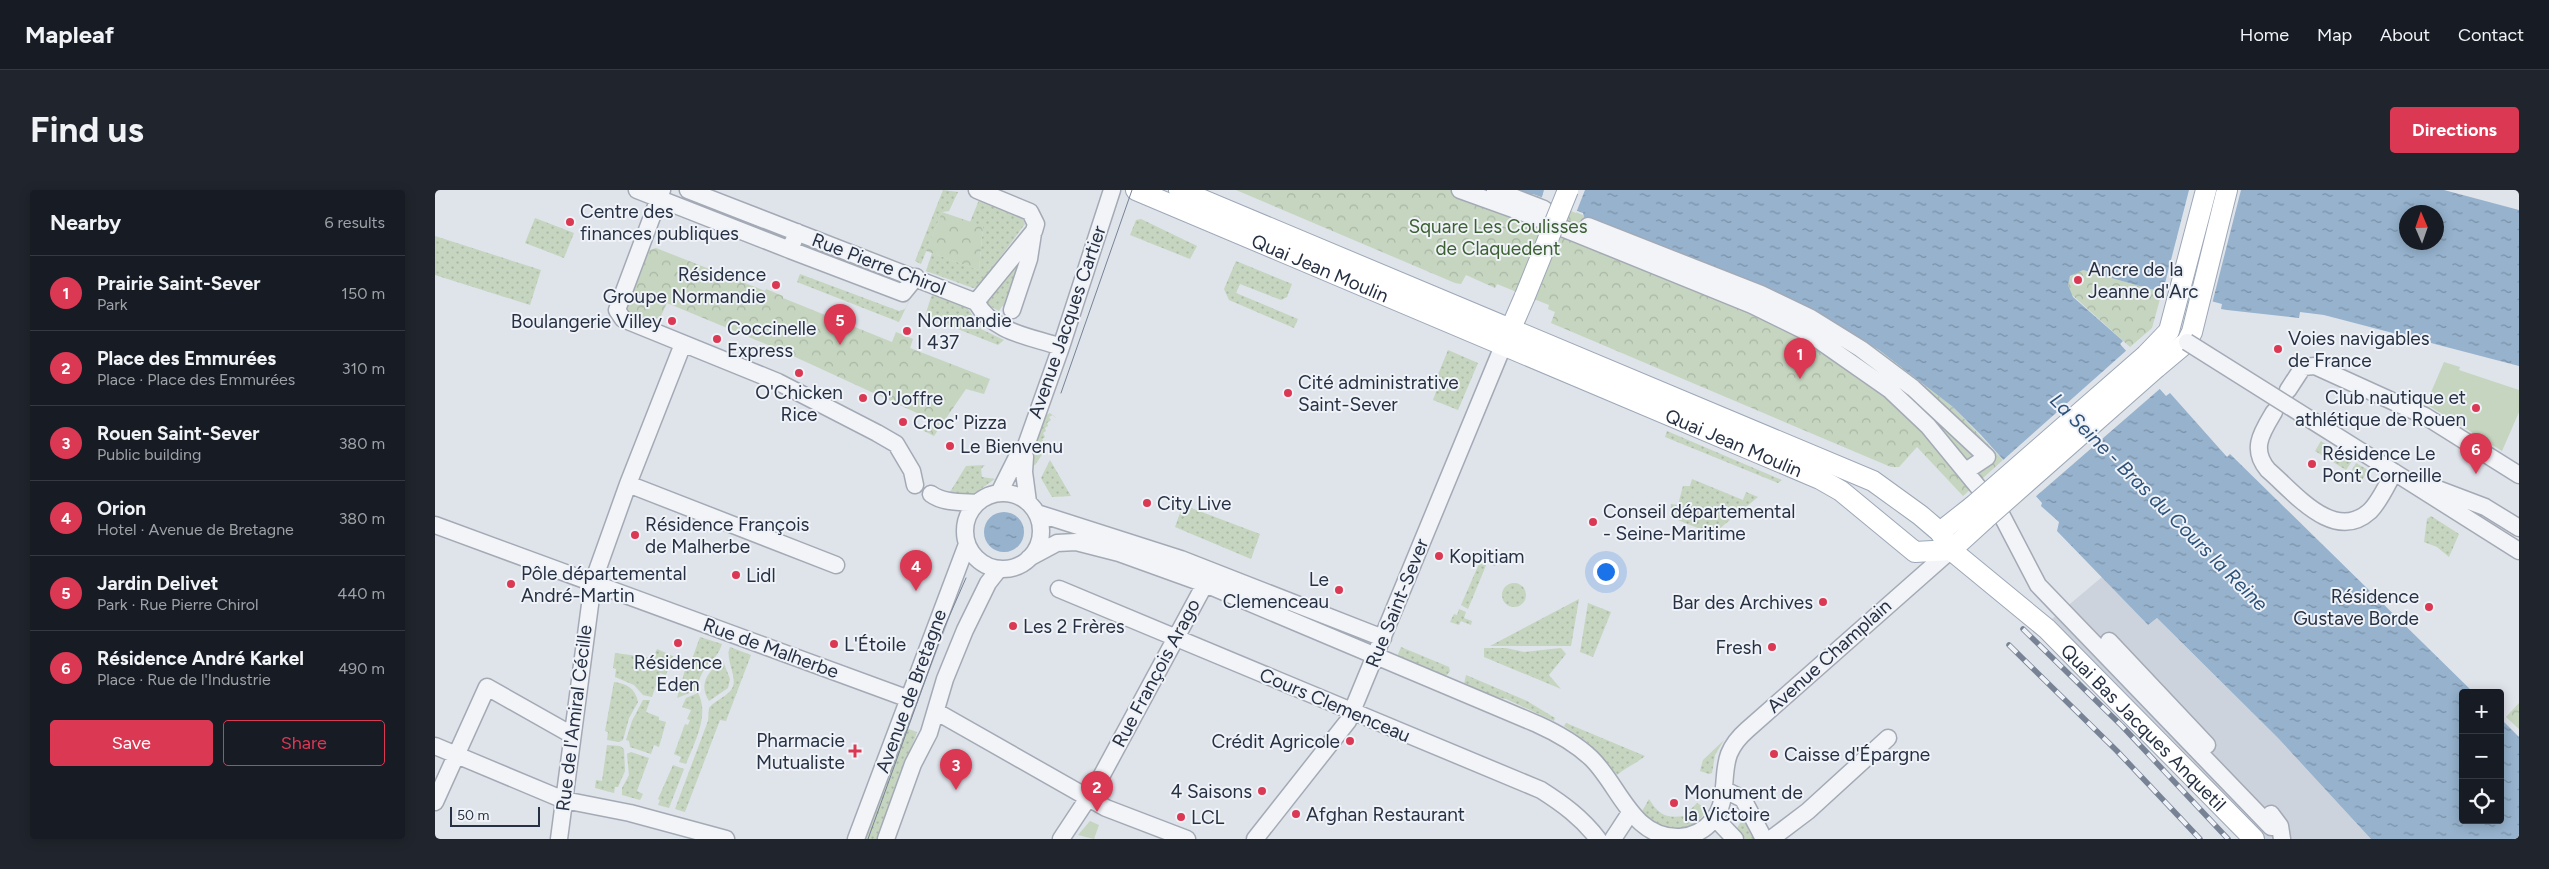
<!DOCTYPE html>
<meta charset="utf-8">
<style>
:root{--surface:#171b24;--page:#20242c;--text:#f1f3f6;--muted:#9ea1a6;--line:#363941;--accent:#db3854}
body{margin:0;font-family:Figtree,sans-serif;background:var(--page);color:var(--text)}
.controls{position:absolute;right:15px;bottom:15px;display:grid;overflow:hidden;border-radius:5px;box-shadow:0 2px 12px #0003}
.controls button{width:45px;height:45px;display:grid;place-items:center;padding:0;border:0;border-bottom:1px solid var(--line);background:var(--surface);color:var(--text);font:25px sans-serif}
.compass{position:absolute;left:1964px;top:15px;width:45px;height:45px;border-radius:50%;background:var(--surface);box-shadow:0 2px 12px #0003;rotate:358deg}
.scale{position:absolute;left:15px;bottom:12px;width:90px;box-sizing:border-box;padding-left:5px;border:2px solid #263143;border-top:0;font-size:14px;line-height:18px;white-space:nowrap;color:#263143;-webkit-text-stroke:4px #eff2f7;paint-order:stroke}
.you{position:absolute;left:1170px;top:381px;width:18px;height:18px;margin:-12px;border:4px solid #fff;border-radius:50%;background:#1a73e8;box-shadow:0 0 0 8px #1a73e833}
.badge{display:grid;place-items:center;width:32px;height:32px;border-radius:50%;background:var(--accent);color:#fff;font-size:16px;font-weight:700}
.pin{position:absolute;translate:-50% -41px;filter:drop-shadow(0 1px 2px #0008)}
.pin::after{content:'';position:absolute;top:26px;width:18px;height:15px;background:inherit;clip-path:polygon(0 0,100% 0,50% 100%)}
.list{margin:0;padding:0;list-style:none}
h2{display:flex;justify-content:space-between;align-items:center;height:65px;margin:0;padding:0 20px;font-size:21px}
h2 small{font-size:16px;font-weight:400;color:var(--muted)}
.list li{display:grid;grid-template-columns:32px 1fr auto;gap:15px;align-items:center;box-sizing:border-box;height:75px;padding:0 20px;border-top:1px solid var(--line)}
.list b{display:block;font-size:19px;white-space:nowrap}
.list p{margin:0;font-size:16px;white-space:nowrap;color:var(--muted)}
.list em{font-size:16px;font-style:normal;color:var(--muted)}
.actions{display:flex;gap:10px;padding:15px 20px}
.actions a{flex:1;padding:11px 0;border:1px solid var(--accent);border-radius:5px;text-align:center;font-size:18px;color:var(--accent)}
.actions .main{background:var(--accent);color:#fff}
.icon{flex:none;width:28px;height:28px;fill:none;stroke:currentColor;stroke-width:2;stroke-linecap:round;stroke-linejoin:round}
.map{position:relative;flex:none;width:2084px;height:649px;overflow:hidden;border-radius:5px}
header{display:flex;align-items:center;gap:30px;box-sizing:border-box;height:70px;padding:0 25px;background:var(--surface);border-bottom:1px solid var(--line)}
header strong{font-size:24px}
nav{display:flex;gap:28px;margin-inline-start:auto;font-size:18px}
.intro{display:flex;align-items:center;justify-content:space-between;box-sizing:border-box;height:120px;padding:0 30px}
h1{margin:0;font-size:35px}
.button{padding:12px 22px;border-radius:5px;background:var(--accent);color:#fff;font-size:18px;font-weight:700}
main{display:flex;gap:30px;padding:0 30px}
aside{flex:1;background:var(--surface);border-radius:5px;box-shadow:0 2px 12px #0003}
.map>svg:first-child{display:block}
.built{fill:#cdd3dc}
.grass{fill:url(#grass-dots)}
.park{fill:url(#park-crowns)}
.garden{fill:#c5d5bf}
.water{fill:url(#water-ripples);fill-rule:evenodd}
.pier{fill:#dfe3ea}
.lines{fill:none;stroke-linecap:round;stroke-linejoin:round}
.minor-casing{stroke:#a4aab5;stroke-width:19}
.major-casing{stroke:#9da8b7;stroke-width:22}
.minor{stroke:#f2f4f8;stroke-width:16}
.major{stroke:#fff;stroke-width:20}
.tram{stroke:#778395;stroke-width:1}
.rail-casing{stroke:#778395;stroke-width:5.5}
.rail{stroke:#eff2f7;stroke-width:4;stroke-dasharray:11;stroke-linecap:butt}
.minor-bridge-casing{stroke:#a4aab5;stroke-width:19;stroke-linecap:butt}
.major-bridge-casing{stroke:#9da8b7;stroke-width:22;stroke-linecap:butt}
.minor-bridge{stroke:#f2f4f8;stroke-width:16}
.major-bridge{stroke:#fff;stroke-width:20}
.poi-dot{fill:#db3854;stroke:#eff2f7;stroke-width:2}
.labels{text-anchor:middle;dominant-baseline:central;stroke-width:4;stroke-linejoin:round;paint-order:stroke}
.poi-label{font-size:19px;fill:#263143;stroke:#eff2f7;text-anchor:start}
.park-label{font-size:19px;fill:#3c6032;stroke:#eff2f7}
.street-label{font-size:19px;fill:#263143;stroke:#eff2f7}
.water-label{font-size:20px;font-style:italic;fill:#2c517a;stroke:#eff2f7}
</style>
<header>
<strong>Mapleaf</strong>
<nav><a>Home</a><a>Map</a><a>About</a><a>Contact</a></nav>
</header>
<div class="intro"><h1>Find us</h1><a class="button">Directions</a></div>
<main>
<aside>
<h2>Nearby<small>6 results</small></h2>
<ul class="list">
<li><span class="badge">1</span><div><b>Prairie Saint-Sever</b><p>Park</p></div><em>150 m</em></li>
<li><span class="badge">2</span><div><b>Place des Emmurées</b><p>Place · Place des Emmurées</p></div><em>310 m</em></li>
<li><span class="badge">3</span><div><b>Rouen Saint-Sever</b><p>Public building</p></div><em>380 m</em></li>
<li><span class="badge">4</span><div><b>Orion</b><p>Hotel · Avenue de Bretagne</p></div><em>380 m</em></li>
<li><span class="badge">5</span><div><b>Jardin Delivet</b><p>Park · Rue Pierre Chirol</p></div><em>440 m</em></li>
<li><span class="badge">6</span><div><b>Résidence André Karkel</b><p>Place · Rue de l'Industrie</p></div><em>490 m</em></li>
</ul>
<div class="actions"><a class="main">Save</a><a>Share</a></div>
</aside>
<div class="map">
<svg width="2084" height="649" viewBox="0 0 2084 649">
<defs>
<pattern id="grass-dots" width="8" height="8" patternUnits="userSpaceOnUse" patternTransform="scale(1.25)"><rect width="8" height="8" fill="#c5d5bf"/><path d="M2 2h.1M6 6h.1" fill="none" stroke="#a9b7a5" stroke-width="1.8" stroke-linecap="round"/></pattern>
<pattern id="park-crowns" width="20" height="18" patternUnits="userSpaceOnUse" patternTransform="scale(1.25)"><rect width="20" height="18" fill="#c5d5bf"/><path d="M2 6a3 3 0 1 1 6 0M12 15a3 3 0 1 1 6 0" fill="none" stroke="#a9b7a5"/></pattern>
<pattern id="water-ripples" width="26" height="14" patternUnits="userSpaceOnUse" patternTransform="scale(1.25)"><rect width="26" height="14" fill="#96b2cd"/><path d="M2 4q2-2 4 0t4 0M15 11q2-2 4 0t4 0" fill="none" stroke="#7a91a8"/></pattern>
</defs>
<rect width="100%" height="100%" fill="#dfe3ea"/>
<path class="built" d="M 1667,387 L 1713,435 L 1722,428 L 1843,548 L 1936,649 L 1811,649 L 1604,440 Z"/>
<path class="grass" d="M 508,0 L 523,2 L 514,21 L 507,22 L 486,74 L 480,71 Z
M 544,10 L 587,27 L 590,34 L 543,97 L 538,98 L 491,81 L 497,63 L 544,80 L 548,37 L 535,32 Z
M 100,28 L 139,43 L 129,68 L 90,53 Z
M 706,29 L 762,56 L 755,69 L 695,45 L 701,30 Z
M 0,46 L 106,80 L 95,115 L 0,85 Z
M 587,68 L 571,117 L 567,116 L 564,121 L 551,114 Z
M 801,71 L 857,94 L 852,107 L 846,110 L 805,94 L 801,103 L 863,129 L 859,138 L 794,110 L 789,99 Z
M 365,84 L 464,121 L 470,119 L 480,99 L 464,132 L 362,92 Z
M 498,101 L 527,113 L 534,120 L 546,139 L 569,150 L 563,155 L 490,126 Z
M 1013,160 L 1043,173 L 1023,220 L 998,210 L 1002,199 L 998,197 Z
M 615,223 L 622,229 L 618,225 L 614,227 L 616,230 L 612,233 L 613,236 L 610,238 L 611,241 L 608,243 L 610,247 L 607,249 L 612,257 L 600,275 L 594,276 L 609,226 Z
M 1232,241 L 1347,290 L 1343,293 L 1230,247 Z
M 1886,251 L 1917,271 L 1911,280 L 1880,261 Z
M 615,270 L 636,306 L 617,307 L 606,288 Z
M 1921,273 L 1933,280 L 1927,290 L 1915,283 Z
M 550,275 L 546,279 L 547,287 L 560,289 L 537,305 L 515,302 L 531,276 Z
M 1257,289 L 1308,310 L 1311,302 L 1323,307 L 1278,344 L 1235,327 L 1236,314 L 1243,315 L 1248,296 L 1255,296 Z
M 748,315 L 825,344 L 816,369 L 740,337 Z
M 1996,326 L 2024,344 L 2014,367 L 2002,357 L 1989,352 L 1992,329 Z
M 1047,367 L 1062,373 L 1060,376 L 1052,373 L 1033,419 L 1026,415 Z
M1067 405a12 12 0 1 1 24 0a12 12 0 1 1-24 0Z
M 1144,409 L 1136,456 L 1055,456 Z
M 1153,413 L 1176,422 L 1158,467 L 1145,462 Z
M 1024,419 L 1031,422 L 1029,428 L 1037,431 L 1036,435 L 1026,431 L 1024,435 L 1015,432 L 1019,424 L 1022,425 Z
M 265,447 L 287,454 C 280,475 266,473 262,500 L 242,508 L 250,480 L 256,472 Z
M 295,457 L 316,465 L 291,531 L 285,530 L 250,622 L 240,619 L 273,531 L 274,518 C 280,510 290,508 296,500 C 305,489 289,470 295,457 Z
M 966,457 L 1014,477 L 1015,481 L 1012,485 L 1006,486 L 962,467 Z
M 1049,458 L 1071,458 L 1089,462 L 1126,458 L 1131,464 L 1114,485 L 1126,499 L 1049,467 Z
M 222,459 L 238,466 L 231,485 L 225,483 L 217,507 L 208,505 L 199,495 L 180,487 L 181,479 L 178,478 L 180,463 L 218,468 Z
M 288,471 L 295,489 L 293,498 L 274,511 C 263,494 273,481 288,471 Z
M 1031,485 L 1092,511 L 1120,528 L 1119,531 L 1071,509 L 1051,506 L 1029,494 Z
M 179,492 C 192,494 200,498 203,512 L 194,528 L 188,550 L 184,552 L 172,550 L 173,542 L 170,541 Z
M 263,503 C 275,525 259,553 251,574 L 244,572 L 246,567 L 239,564 L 250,534 L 253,535 L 255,530 L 252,529 L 256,520 L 247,517 L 251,508 Z
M 208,510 L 215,510 L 211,522 L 224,527 L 224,530 L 231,532 L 224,557 L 219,555 L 216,564 L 195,557 L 194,551 L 191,550 L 197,531 Z
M 1131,533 L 1210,566 C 1201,574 1191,577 1182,585 L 1151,551 L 1129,536 Z
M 468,537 L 482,542 L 446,649 L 429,649 Z
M 1289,550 L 1280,565 L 1277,583 L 1274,584 L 1265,581 L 1268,570 Z
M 172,555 L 185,556 L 189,559 L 190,581 L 183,597 L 180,597 L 179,603 L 160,598 L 161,590 L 167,591 Z
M 196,562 L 214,568 L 202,601 L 208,604 L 205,610 L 187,605 L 187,598 L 194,585 L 192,564 Z
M 238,575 L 249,579 L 234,618 L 223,615 L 225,610 L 223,609 Z
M 1214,609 C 1223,624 1231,629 1249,626 L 1262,613 L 1272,619 C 1257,648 1226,641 1206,623 Z
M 1309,627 L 1320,649 L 1310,649 L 1302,638 Z"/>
<path class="park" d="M 801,0 L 1072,0 L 1087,6 L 1098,4 L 1366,117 L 1444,160 L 1518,217 L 1568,270 L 1528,306 L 1482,257 L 1464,277 L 1456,277 L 1116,133 L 1120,122 L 1113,119 L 1114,115 L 1109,113 L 1062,94 L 1060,98 L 1031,85 L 1026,94 L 1020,93 Z
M 507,22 L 548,36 L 544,80 L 491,61 Z
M 221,58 L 330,101 L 331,99 L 348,106 L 348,108 L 457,152 L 461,142 L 478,149 L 475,158 L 555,189 L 549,204 L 531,199 L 499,246 L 487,240 L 493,229 L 482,223 L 345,160 L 232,113 L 225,128 L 215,129 L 207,136 L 187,128 L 212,61 Z
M 1648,80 L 1719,100 L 1721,97 L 1728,98 L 1717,138 L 1695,157 L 1635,103 C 1630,92 1635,81 1648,80 Z
M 2084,513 L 2084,539 L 2071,527 Z"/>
<path class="garden" d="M 2009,172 L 2025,177 L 2024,180 L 2084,200 L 2084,222 L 2067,261 L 1991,214 Z
M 655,631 L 664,635 L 659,649 L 643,645 Z"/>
<path class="water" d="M 1072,0 L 2009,0 L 2084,20 L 2084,176 L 1889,125 L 1865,122 L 1864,128 L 1792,120 L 1786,119 L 1787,114 L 1728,98 L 1721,97 L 1719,100 L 1648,80 L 1635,86 L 1633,95 L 1638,107 L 1688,151 L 1685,154 L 1731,206 L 1735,203 L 1792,267 L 1795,264 L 2039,503 L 2028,503 L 2028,630 L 2065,630 L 2065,528 L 2084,547 L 2084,649 L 1936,649 L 1843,548 L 1722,428 L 1713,435 L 1622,341 L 1624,332 L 1606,316 L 1607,313 L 1546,245 L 1518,217 L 1444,160 L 1366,117 L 1150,29 L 1148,23 L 1098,4 L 1087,6 ZM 1972,22 L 2002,22 L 2002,52 L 1972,52 Z
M549 342a20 20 0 1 1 40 0a20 20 0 1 1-40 0Z"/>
<path class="pier" d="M 1109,0 L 1150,0 L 1141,23 L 1106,10 Z
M 1754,0 L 1806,0 L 1777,114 L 1728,101 Z
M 1693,159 L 1727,197 L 1599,308 L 1567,271 Z"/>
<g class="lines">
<defs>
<path id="minor" d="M 202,0 L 355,60 L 362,42
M 227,0 L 182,120 L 188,129 L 343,192 L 442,243 L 461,254 L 477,281 L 480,295
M 253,0 L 541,112 C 559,143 594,146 626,157
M 1025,0 L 1100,27 L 1317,115 L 1372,142 L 1455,200 L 1493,236 L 1567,326 L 1603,395 L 1836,637
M 1060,0 L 1109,19
M 1153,36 L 1326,104 L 1376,128 L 1426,159 L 1478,198 L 1552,267 L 1531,281
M 355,60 L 468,103 L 481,87
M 541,112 L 599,41 L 601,34 L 595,22 L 542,0
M 577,120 L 594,69 L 598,43
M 1853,200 L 1868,177 L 1880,176 L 1990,226 L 2084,285
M 1839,222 C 1827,242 1815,259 1833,280 C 1859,302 1899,354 1935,321 C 1945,311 1952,295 1959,282 L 2084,361
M 193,294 L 401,375
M 1992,295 L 2050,317 L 2084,338
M530 341a38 38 0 1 1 76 0a38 38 0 1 1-76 0Z
M 564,303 L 583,265 L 588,264
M 496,304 C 508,313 527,312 542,313
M 593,312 L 589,282 L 590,267 L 588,264 L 626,157 L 677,0
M 602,323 L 746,369 L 948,448
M 0,335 L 474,509
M 594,368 L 622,353 L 641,352 L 684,363 L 770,394 L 1102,534 C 1122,543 1140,553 1156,568 C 1185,596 1197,649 1245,647 C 1258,646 1270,640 1278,630 C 1294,611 1286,585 1294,564 C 1298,554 1304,547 1312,540 L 1516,360
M 624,399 L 1106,600 C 1128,614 1147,628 1163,649
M 1674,451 L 1772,555
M 502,522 L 671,618 L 752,649
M 0,556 L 129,610 L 195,623 L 291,649
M 1290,600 L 1308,609 L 1329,649
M 0,612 L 52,497 L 137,545
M 1836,624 L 1845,636 L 1847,649
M 1280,628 L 1300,649
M 124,649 L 158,392 L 193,294 L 248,154
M 421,649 L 532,354
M 451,649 L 478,574 L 494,543 L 510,489 L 530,440 L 553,393 L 564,379
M 626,649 L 661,596 L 770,394
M 820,649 L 913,531 L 1068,156
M 1178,649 L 1195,623
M 1336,649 L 1373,621 L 1453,548"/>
<g id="major">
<path id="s1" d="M 701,0 L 1385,289 L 1406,301 L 1480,362 L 1516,360"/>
<path id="s2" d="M 744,0 L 1438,291 L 1485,325 L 1505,342 L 1516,360 L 1612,439 L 1819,649"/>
<path d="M 1070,152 L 1090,106"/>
<path d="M 1711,165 L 1734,141 L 1771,0"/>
<path d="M 1721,178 L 1752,152 L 1757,142 L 1792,0"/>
<path d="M 1505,342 L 1538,316"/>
<path d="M 1516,360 L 1550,329"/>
</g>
</defs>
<use href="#minor" class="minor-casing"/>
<use href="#major" class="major-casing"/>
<use href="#minor" class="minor"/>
<use href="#major" class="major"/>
<path class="tram" d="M 626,203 L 697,0
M 433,649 L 509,438 L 531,388"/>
<defs>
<path id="rail" d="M 1588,439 L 1687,536 L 1793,649
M 1574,455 L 1682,561 L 1765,649"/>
</defs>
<use href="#rail" class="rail-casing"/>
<use href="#rail" class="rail"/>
<defs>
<path id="minor-bridge" d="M 1752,152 L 1959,282"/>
<path id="major-bridge" d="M 1090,106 L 1133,0
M 1538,316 L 1711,165
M 1550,329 L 1721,178"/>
</defs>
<use href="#minor-bridge" class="minor-bridge-casing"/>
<use href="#major-bridge" class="major-bridge-casing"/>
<use href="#minor-bridge" class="minor-bridge"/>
<use href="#major-bridge" class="major-bridge"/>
</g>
<g class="poi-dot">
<circle cx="135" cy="32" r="5"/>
<circle cx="1643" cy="90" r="5"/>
<circle cx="341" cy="95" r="5"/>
<circle cx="237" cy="131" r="5"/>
<circle cx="472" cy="141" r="5"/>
<circle cx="282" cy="149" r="5"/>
<circle cx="1843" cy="159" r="5"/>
<circle cx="364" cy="183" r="5"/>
<circle cx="853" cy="203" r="5"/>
<circle cx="428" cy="208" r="5"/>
<circle cx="2041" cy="218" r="5"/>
<circle cx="468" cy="232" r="5"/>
<circle cx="515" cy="256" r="5"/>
<circle cx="1877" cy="274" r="5"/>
<circle cx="712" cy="313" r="5"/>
<circle cx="1158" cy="332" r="5"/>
<circle cx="200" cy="345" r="5"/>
<circle cx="1004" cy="366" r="5"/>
<circle cx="301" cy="385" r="5"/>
<circle cx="76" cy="394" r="5"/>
<circle cx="904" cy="400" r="5"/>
<circle cx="1388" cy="412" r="5"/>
<circle cx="1994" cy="417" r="5"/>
<circle cx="578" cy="436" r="5"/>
<circle cx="243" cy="453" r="5"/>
<circle cx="399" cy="454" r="5"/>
<circle cx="1337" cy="457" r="5"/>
<circle cx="915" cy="551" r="5"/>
<path d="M417.5 553.5h5v5h5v5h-5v5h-5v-5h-5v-5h5z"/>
<circle cx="1339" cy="564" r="5"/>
<circle cx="827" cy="601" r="5"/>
<circle cx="1239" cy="613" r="5"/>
<circle cx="861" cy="624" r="5"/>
<circle cx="746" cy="627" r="5"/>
</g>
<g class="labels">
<g class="poi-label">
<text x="145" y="21">Centre des<tspan x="145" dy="22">finances publiques</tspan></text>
<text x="1653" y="79">Ancre de la<tspan x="1653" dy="22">Jeanne d'Arc</tspan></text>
<text x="331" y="84" text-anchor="end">Résidence<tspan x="331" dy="22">Groupe Normandie</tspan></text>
<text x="482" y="130">Normandie<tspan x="482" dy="22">I 437</tspan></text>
<text x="227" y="131" text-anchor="end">Boulangerie Villey</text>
<text x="292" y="138">Coccinelle<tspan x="292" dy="22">Express</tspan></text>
<text x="1853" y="148">Voies navigables<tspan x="1853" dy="22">de France</tspan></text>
<text x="863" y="192">Cité administrative<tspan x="863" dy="22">Saint-Sever</tspan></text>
<text x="364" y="202" text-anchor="middle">O'Chicken<tspan x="364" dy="22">Rice</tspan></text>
<text x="2031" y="207" text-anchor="end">Club nautique et<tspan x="2031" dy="22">athlétique de Rouen</tspan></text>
<text x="438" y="208">O'Joffre</text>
<text x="478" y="232">Croc' Pizza</text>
<text x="525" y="256">Le Bienvenu</text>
<text x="1887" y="263">Résidence Le<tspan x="1887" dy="22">Pont Corneille</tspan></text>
<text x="722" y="313">City Live</text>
<text x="1168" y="321">Conseil départemental<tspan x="1168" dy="22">- Seine-Maritime</tspan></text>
<text x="210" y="334">Résidence François<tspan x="210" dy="22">de Malherbe</tspan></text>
<text x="1014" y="366">Kopitiam</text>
<text x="86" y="383">Pôle départemental<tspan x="86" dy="22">André-Martin</tspan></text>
<text x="311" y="385">Lidl</text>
<text x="894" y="389" text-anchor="end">Le<tspan x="894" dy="22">Clemenceau</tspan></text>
<text x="1984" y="406" text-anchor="end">Résidence<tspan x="1984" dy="22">Gustave Borde</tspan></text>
<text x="1378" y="412" text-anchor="end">Bar des Archives</text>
<text x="588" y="436">Les 2 Frères</text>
<text x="409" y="454">L'Étoile</text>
<text x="1327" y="457" text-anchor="end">Fresh</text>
<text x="243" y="472" text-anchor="middle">Résidence<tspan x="243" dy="22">Eden</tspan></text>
<text x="410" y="550" text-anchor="end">Pharmacie<tspan x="410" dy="22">Mutualiste</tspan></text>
<text x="905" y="551" text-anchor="end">Crédit Agricole</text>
<text x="1349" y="564">Caisse d'Épargne</text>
<text x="817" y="601" text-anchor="end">4 Saisons</text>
<text x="1249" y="602">Monument de<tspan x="1249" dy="22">la Victoire</tspan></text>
<text x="871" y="624">Afghan Restaurant</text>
<text x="756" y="627">LCL</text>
</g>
<g class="park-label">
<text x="1063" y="36">Square Les Coulisses<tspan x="1063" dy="22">de Claquedent</tspan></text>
</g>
<g class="street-label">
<text transform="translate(444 74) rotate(21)">Rue Pierre Chirol</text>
<text stroke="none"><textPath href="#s1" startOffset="200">Quai Jean Moulin</textPath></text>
<text transform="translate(632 132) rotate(-71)">Avenue Jacques Cartier</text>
<text stroke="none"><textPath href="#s1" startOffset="649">Quai Jean Moulin</textPath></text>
<text transform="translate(962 413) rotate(-68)">Rue Saint-Sever</text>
<text transform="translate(336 458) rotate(20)">Rue de Malherbe</text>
<text transform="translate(1394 466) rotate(-42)">Avenue Champlain</text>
<text transform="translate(721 483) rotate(-62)">Rue François Arago</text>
<text transform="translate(476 501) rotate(-70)">Avenue de Bretagne</text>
<text transform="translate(900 515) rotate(23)">Cours Clemenceau</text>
<text transform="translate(139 528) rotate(-83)">Rue de l'Amiral Cécille</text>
<text stroke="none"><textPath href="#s2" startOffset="1120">Quai Bas Jacques Anquetil</textPath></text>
</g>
<g class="water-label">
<text transform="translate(1724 312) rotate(45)">La Seine - Bras du Cours la Reine</text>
</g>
</g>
</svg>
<div class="controls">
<button>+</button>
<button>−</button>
<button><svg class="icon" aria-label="locate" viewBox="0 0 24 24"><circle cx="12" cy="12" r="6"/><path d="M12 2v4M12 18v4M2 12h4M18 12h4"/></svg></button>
</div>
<svg class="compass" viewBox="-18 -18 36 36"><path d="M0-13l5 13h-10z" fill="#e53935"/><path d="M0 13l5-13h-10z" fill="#9ea1a6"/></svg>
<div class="scale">50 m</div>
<div class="you"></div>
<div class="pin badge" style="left:1365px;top:189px">1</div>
<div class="pin badge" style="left:662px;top:622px">2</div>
<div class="pin badge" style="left:521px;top:600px">3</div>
<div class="pin badge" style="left:481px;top:401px">4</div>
<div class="pin badge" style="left:405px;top:155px">5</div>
<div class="pin badge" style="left:2041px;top:284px">6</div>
</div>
</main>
